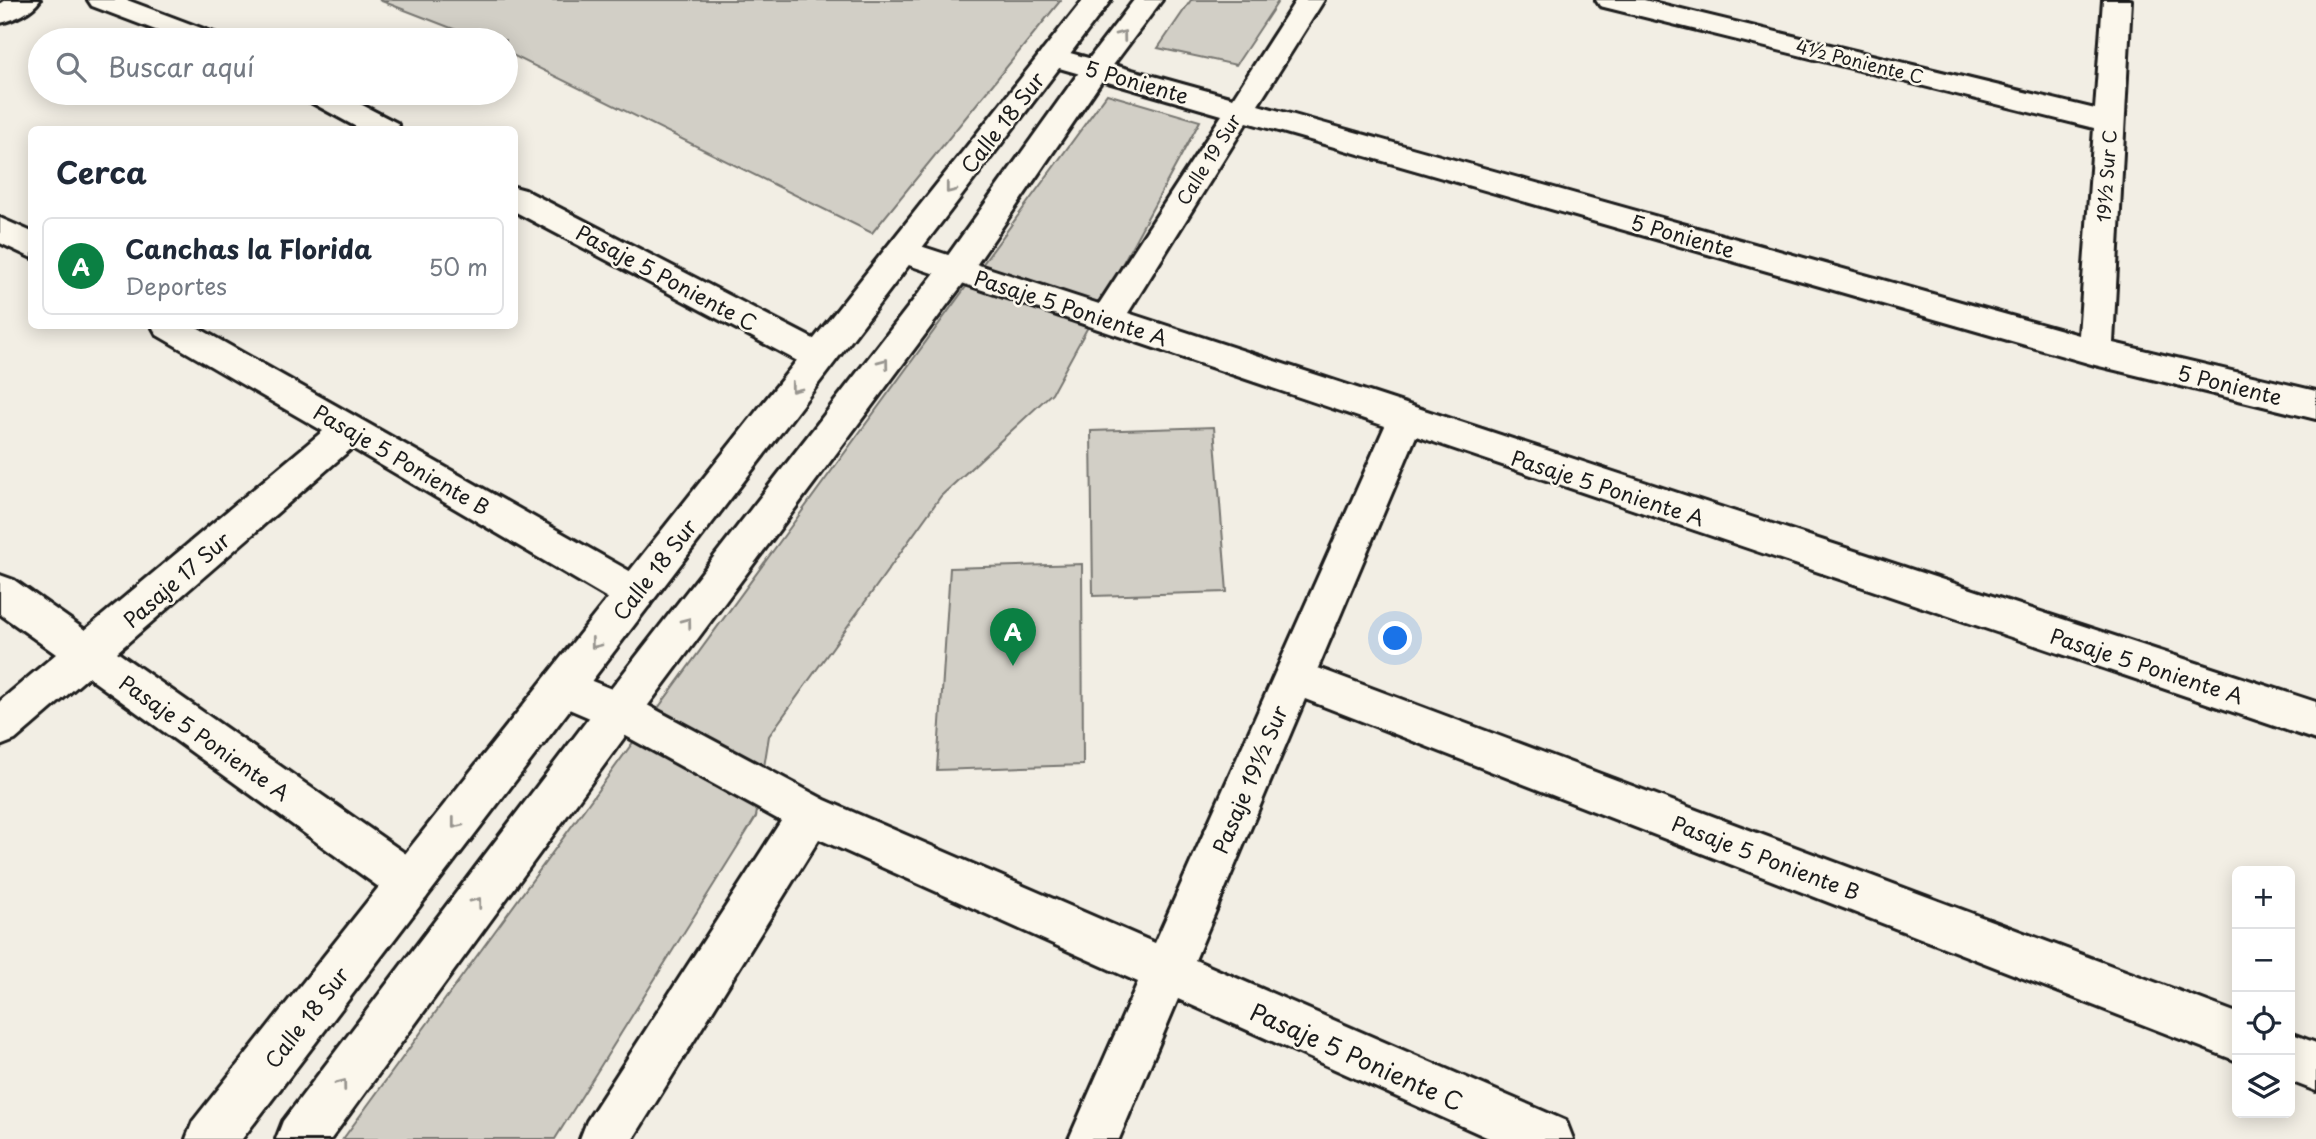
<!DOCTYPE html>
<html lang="es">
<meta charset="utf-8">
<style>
:root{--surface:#fff;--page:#f6f6f7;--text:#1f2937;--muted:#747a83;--line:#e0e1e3;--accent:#0b8043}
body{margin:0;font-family:"Playpen Sans",sans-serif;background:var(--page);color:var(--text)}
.controls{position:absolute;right:21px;bottom:21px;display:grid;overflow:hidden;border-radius:10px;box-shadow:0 4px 18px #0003}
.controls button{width:63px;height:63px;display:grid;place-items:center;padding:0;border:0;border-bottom:2px solid var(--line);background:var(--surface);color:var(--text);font:35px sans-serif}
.you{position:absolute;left:1396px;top:639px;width:24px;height:24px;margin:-18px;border:5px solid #fff;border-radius:50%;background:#1a73e8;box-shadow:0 0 0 10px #1a73e833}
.badge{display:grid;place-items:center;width:46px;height:46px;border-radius:50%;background:var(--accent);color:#fff;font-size:23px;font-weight:700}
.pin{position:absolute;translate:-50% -58px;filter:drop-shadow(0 2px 4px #0008)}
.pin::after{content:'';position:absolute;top:37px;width:24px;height:21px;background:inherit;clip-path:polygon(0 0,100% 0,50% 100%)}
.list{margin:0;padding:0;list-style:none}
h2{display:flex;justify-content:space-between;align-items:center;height:91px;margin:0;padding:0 28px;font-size:30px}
h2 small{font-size:23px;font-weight:400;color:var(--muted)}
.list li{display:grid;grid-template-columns:46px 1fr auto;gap:21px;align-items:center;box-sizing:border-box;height:98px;margin:0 14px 14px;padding:0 14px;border:2px solid var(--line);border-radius:10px}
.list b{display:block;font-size:26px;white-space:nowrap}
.list p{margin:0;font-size:23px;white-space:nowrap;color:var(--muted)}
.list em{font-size:23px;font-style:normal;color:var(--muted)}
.icon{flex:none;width:38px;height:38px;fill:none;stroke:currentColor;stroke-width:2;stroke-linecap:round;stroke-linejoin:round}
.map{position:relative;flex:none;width:2316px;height:1139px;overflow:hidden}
.search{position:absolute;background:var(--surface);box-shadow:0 4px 18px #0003;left:28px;top:28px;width:490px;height:77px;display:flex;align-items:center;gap:18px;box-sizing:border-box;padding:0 24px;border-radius:38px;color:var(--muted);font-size:26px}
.panel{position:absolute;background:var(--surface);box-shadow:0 4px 18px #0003;left:28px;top:126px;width:490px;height:203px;border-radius:10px}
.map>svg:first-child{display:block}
.green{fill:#d2cfc6;stroke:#777671;stroke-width:2}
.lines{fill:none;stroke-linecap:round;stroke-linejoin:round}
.minor-casing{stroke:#1c1c1c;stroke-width:6}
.major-casing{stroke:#1c1c1c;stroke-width:6}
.minor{fill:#fbf7ec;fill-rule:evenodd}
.major{fill:#fbf7ec;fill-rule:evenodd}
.oneway{stroke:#97948e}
.labels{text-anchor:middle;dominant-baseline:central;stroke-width:5;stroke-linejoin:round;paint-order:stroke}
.far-street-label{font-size:18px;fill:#1c1c1c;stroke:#fbf7ec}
.street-label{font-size:21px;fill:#1c1c1c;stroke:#fbf7ec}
.near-street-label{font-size:24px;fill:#1c1c1c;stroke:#fbf7ec}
</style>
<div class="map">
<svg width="2316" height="1139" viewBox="0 0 2316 1139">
<rect width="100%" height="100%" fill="#f2eee4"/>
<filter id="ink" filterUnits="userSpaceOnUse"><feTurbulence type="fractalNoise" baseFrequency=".0143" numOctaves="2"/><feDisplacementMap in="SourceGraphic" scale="14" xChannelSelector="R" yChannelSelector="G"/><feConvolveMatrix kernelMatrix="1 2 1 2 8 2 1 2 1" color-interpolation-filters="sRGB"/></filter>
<g filter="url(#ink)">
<path class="green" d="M 379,0 L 1061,0 L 872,233 L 506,52 L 506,40 L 482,40 Z
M 1191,0 L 1279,0 L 1236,65 L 1158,48 Z
M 1107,94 L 1200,121 L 1052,393 L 941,496 L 769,736 L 756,817 L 555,1139 L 343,1139 Z
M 1214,427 L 1227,592 L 1093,596 L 1091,431 Z
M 1082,564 L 1083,765 L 937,770 L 950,568 Z"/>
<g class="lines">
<defs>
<path id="minor" d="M 6,0 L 40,0 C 32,12 14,20 0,23 L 0,4 Z
M 88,0 L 127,0 L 217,34 L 221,40 L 182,40 L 92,6 Z
M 1296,0 L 1324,0 L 1258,105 L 2079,335 L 2094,128 L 1600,6 L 1596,0 L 1644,0 L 2095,109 L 2103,0 L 2131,0 L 2113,343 L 2316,391 L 2316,419 L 2095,365 L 1247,122 L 1128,313 L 2316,702 L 2316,740 L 1416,436 L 1318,668 L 2237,1013 L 2237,1061 L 1305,699 L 1195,960 L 1566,1121 L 1573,1139 L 1491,1139 L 1178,999 L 1119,1139 L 1069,1139 L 1138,982 L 819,839 L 633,1139 L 580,1139 L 587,1121 L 781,821 L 604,724 L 548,700 L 542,687 L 548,674 L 562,669 L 634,698 L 825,800 L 1155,943 L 1385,426 L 891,259 L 886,251 L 891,243 L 902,240 L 1099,304 L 1222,115 L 1042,63 L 1038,57 L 1042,51 L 1052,48 L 1233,98 Z
M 302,93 L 339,93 L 397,123 L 401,130 L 362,130 L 307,100 Z
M 514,187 L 525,190 L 831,348 L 836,357 L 831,366 L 819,370 L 807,366 L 514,211 Z
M 0,218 L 32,232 L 32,258 L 0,243 Z
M 152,326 L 195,326 L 649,582 L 654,594 L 649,606 L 635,611 L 621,606 L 352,448 L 117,652 L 426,868 L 432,883 L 426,898 L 410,905 L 394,898 L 88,677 L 15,740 L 0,746 L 0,701 L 56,654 L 0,614 L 0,575 L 14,580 L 85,630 L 323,431 L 157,335 Z
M 2290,1033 L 2316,1043 L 2316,1091 L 2290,1081 Z"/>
<path id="major" d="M 1083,0 L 1111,0 L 242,1139 L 186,1139 L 193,1121 Z
M 1134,0 L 1162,0 L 1105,76 L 968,277 L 634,724 L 331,1139 L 276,1139 L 283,1121 L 604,698 L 944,261 L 1085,64 Z"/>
</defs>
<use href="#minor" class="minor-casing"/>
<use href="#major" class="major-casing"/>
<use href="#minor" class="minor"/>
<use href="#major" class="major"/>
</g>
<defs><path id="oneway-chevron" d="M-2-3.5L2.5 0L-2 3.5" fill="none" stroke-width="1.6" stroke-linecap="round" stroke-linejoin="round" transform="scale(1.75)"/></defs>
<g class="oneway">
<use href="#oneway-chevron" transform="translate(1122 35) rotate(-53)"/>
<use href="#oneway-chevron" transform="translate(950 189) rotate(128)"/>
<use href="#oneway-chevron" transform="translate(884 363) rotate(-53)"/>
<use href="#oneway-chevron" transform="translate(795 388) rotate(128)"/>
<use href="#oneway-chevron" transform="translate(687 622) rotate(-53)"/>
<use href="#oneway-chevron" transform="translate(595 644) rotate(128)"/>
<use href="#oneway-chevron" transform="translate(456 824) rotate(128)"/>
<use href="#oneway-chevron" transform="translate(477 902) rotate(-53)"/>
<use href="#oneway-chevron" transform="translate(342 1084) rotate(-53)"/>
</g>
</g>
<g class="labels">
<g class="far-street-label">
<text transform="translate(1860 61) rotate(14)">4½ Poniente C</text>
<text transform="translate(1208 159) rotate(-58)">Calle 19 Sur</text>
<text transform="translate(2106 176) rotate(-86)">19½ Sur C</text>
</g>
<g class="street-label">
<text transform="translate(1137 81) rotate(16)">5 Poniente</text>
<text transform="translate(1002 122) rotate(-52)">Calle 18 Sur</text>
<text transform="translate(1683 235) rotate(16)">5 Poniente</text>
<text transform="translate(667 277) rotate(28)">Pasaje 5 Poniente C</text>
<text transform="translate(1071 307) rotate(18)">Pasaje 5 Poniente A</text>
<text transform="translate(2230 384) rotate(14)">5 Poniente</text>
<text transform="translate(402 459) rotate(30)">Pasaje 5 Poniente B</text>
<text transform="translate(1608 487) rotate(18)">Pasaje 5 Poniente A</text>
<text transform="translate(654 569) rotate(-52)">Calle 18 Sur</text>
<text transform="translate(176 579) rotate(-41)">Pasaje 17 Sur</text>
<text transform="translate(2147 665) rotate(18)">Pasaje 5 Poniente A</text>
<text transform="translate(205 737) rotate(35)">Pasaje 5 Poniente A</text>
<text transform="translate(1249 779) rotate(-67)">Pasaje 19½ Sur</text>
<text transform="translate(1766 857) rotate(21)">Pasaje 5 Poniente B</text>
<text transform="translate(306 1017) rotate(-52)">Calle 18 Sur</text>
</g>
<g class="near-street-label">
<text transform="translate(1357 1056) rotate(24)">Pasaje 5 Poniente C</text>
</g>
</g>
</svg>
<div class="controls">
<button>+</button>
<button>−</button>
<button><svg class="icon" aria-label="locate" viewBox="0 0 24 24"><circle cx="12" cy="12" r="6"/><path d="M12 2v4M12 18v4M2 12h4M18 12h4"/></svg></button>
<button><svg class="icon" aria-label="layers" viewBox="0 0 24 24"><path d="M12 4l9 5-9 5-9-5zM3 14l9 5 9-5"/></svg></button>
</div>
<div class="you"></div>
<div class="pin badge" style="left:1013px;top:666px">A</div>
<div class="search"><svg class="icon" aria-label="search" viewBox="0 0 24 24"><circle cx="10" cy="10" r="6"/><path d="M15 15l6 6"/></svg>Buscar aquí</div>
<section class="panel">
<h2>Cerca<small></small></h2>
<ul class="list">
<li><span class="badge">A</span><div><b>Canchas la Florida</b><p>Deportes</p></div><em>50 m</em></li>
</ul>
</section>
</div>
